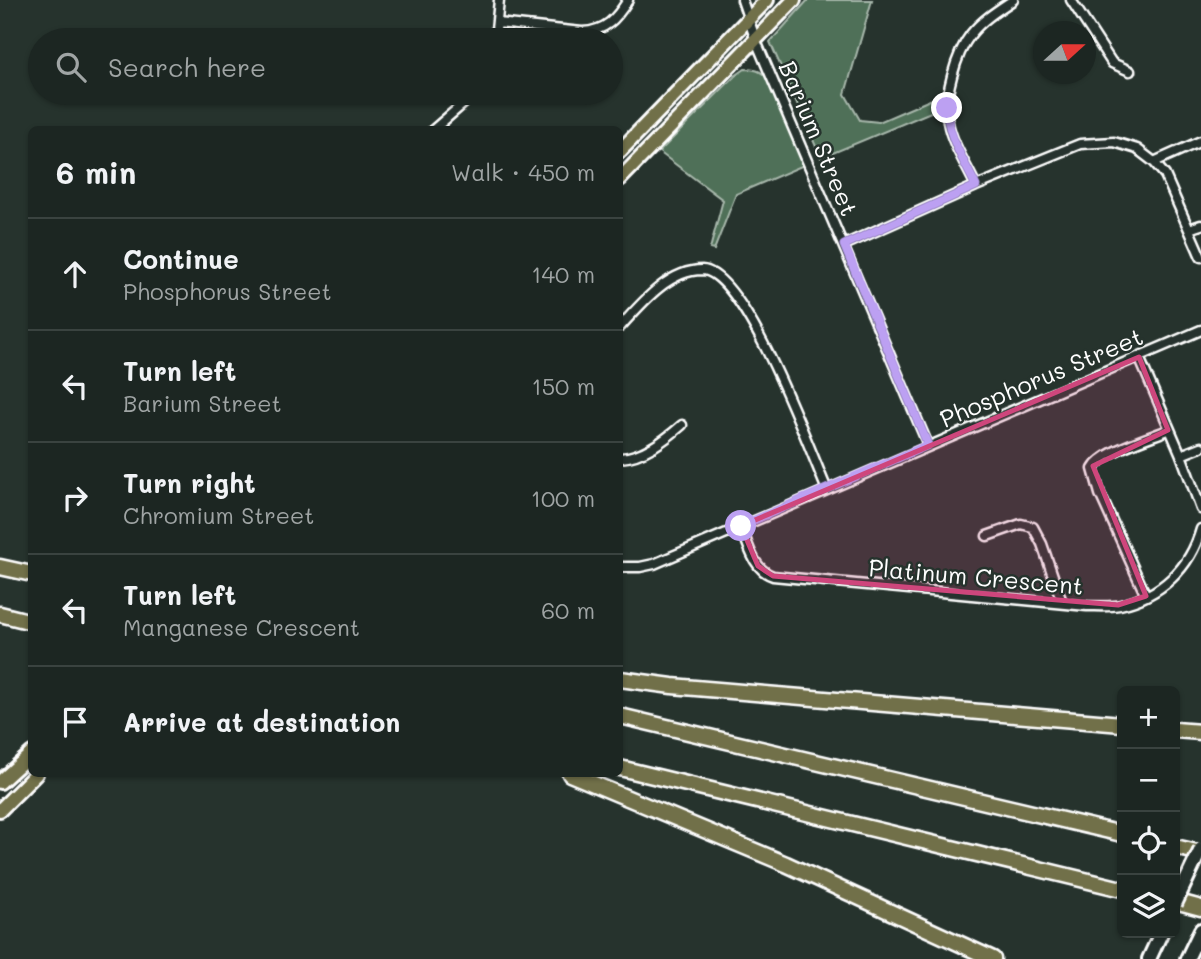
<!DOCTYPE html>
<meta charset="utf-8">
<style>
:root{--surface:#1c2622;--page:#29322f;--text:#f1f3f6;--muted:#a0a5a5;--line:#3a4340}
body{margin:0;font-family:Mali,sans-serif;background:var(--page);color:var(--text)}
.controls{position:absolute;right:21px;bottom:21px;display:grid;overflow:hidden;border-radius:10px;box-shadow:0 2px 5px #0004}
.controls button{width:63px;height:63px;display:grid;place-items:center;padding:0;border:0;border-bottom:2px solid var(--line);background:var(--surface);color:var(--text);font:35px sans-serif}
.compass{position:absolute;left:1033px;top:21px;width:63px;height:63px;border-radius:50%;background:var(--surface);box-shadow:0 2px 5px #0004;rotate:69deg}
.stop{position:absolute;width:21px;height:21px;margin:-16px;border:5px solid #bca0f2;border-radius:50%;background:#fff}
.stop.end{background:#bca0f2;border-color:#fff;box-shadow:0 2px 7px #0008}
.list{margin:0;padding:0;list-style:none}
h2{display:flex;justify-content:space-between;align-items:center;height:91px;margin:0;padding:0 28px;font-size:30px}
h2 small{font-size:23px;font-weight:400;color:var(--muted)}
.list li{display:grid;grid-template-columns:46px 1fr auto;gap:21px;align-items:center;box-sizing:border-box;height:112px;padding:0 28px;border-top:2px solid var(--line)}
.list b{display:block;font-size:26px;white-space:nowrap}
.list p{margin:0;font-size:23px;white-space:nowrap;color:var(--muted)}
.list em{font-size:23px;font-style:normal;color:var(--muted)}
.icon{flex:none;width:38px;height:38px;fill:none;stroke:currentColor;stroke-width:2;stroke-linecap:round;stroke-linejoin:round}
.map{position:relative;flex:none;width:1201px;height:959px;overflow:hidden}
.search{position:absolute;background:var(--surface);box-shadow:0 2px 5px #0004;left:28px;top:28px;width:595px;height:77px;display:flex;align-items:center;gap:18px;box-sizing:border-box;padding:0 24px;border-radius:38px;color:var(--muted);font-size:26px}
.panel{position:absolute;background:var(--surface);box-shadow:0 2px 5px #0004;left:28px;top:126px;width:595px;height:651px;border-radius:10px}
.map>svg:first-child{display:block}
.green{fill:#507058;stroke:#a8b8ac;stroke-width:2}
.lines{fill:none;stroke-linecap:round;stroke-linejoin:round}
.minor-casing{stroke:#fff;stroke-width:13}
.secondary-casing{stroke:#fff;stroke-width:18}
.primary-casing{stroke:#fff;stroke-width:18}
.motorway-casing{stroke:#fff;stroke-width:19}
.minor{stroke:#26332d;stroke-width:8}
.secondary{stroke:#26332d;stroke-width:12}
.primary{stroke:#716f4a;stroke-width:12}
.motorway{stroke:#716f4a;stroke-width:14}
.secondary-bridge-casing{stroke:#fff;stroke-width:18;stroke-linecap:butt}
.secondary-bridge{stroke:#26332d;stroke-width:12}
.route{stroke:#bca0f2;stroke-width:9}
.marked{fill:#ce467c;fill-opacity:0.2;stroke:#ce467c;stroke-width:5;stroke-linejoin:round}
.labels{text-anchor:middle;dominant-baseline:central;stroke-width:5;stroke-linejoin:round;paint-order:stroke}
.street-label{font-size:24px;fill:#fff;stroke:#26332d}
</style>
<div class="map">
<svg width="1201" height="959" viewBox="0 0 1201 959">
<rect width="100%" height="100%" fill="#26332d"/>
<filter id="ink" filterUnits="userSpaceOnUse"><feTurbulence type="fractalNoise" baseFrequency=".0143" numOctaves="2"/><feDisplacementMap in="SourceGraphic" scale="14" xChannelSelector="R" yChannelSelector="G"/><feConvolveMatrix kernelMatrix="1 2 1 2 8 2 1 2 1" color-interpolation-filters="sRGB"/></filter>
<g filter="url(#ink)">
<path class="green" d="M 808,0 L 872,0 L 845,94 L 860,120 L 879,122 L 937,97 L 931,112 L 821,158 L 770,42 Z
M 745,69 C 758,69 763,72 770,82 L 804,165 L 736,194 L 714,250 L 710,249 L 723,200 L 659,152 L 735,76 Z"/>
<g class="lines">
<defs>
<path id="minor" d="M 742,0 L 756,41 L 928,445
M 1071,0 L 1112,63 L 1130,71
M 498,23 L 582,32 C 606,31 616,19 628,0
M 495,40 L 499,0
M 433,130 L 464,103 L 473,93
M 1154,162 L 1201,141
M 976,186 C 967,166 952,144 948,122 C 943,98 956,53 971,34 C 982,20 998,10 1013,0
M 1189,229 L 1201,225
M 844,245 L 976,186 L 1080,144 L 1114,142 L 1137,149 L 1154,162 L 1165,175 L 1201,257
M 620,327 C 640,305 668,270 702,270 C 745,271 810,451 827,490
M 1139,357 L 1181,455 L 1201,509
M 1181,455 L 1201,447
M 620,458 C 643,457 665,440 682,425
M 741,526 C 748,544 753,570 773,576 L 1087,606 C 1098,606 1110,607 1120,605 C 1161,596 1190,568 1201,529
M 987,536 L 1021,524 L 1033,527 L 1042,544 L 1062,602
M 620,567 L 640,567 L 654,564 L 1201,330
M 1146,596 L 1100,494 L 1093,469 C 1102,451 1149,438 1168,430"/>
<path id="secondary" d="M 1149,959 L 1161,933
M 1187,959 L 1201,930"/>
<path id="primary" d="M 620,151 L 767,0
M 620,179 L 794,0
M 0,782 L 32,753
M 0,810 L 36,774"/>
<path id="motorway" d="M 0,567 L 32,574
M 0,614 L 32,622
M 620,679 L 672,686 L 1122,724
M 620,716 L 1122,834
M 1175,730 L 1201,732
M 620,768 L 1122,889
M 570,774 L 786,864 L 993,959
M 1175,847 L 1201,853
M 1175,901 L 1201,908"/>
</defs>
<use href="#minor" class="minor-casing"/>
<use href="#secondary" class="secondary-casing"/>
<use href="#primary" class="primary-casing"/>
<use href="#motorway" class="motorway-casing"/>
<use href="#minor" class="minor"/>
<use href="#secondary" class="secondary"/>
<use href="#primary" class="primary"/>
<use href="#motorway" class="motorway"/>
<defs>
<path id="secondary-bridge" d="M 1175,904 L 1201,849"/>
</defs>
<use href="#secondary-bridge" class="secondary-bridge-casing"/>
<use href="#secondary-bridge" class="secondary-bridge"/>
</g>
</g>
<g class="lines" filter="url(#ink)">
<path class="route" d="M 741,526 L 928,445 L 844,245 L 976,186 C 965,162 947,136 947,108"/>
</g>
<path class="marked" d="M 1139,357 L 1168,430 L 1093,466 L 1146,596 L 1118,605 L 773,576 L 758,566 L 741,526 Z"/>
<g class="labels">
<g class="street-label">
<text transform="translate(819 138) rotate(67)">Barium Street</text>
<text transform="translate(1041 377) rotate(-23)">Phosphorus Street</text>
<text transform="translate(976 576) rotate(5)">Platinum Crescent</text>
</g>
</g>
</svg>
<div class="controls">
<button>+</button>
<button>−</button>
<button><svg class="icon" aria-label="locate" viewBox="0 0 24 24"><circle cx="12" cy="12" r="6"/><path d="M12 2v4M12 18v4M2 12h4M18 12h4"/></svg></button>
<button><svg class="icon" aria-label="layers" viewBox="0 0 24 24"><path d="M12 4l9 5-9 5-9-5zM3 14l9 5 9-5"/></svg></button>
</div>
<svg class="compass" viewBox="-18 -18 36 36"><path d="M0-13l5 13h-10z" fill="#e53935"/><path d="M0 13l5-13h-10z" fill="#a0a5a5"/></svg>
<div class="stop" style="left:741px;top:526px"></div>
<div class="stop end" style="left:947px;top:108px"></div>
<div class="search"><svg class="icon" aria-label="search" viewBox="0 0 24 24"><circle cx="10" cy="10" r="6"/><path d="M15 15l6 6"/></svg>Search here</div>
<section class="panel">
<h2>6 min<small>Walk · 450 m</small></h2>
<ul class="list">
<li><svg class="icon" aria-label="ahead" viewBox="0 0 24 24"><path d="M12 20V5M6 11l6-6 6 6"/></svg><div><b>Continue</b><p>Phosphorus Street</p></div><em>140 m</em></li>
<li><svg class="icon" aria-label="left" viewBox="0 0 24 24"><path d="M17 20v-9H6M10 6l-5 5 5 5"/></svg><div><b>Turn left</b><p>Barium Street</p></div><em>150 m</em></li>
<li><svg class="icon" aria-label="right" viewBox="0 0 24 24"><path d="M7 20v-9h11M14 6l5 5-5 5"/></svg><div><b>Turn right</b><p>Chromium Street</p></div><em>100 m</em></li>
<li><svg class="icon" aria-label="left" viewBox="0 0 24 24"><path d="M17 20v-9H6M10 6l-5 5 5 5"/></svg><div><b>Turn left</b><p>Manganese Crescent</p></div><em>60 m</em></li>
<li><svg class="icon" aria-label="arrive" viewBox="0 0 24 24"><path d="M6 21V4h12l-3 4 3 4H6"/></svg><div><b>Arrive at destination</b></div></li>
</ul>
</section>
</div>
